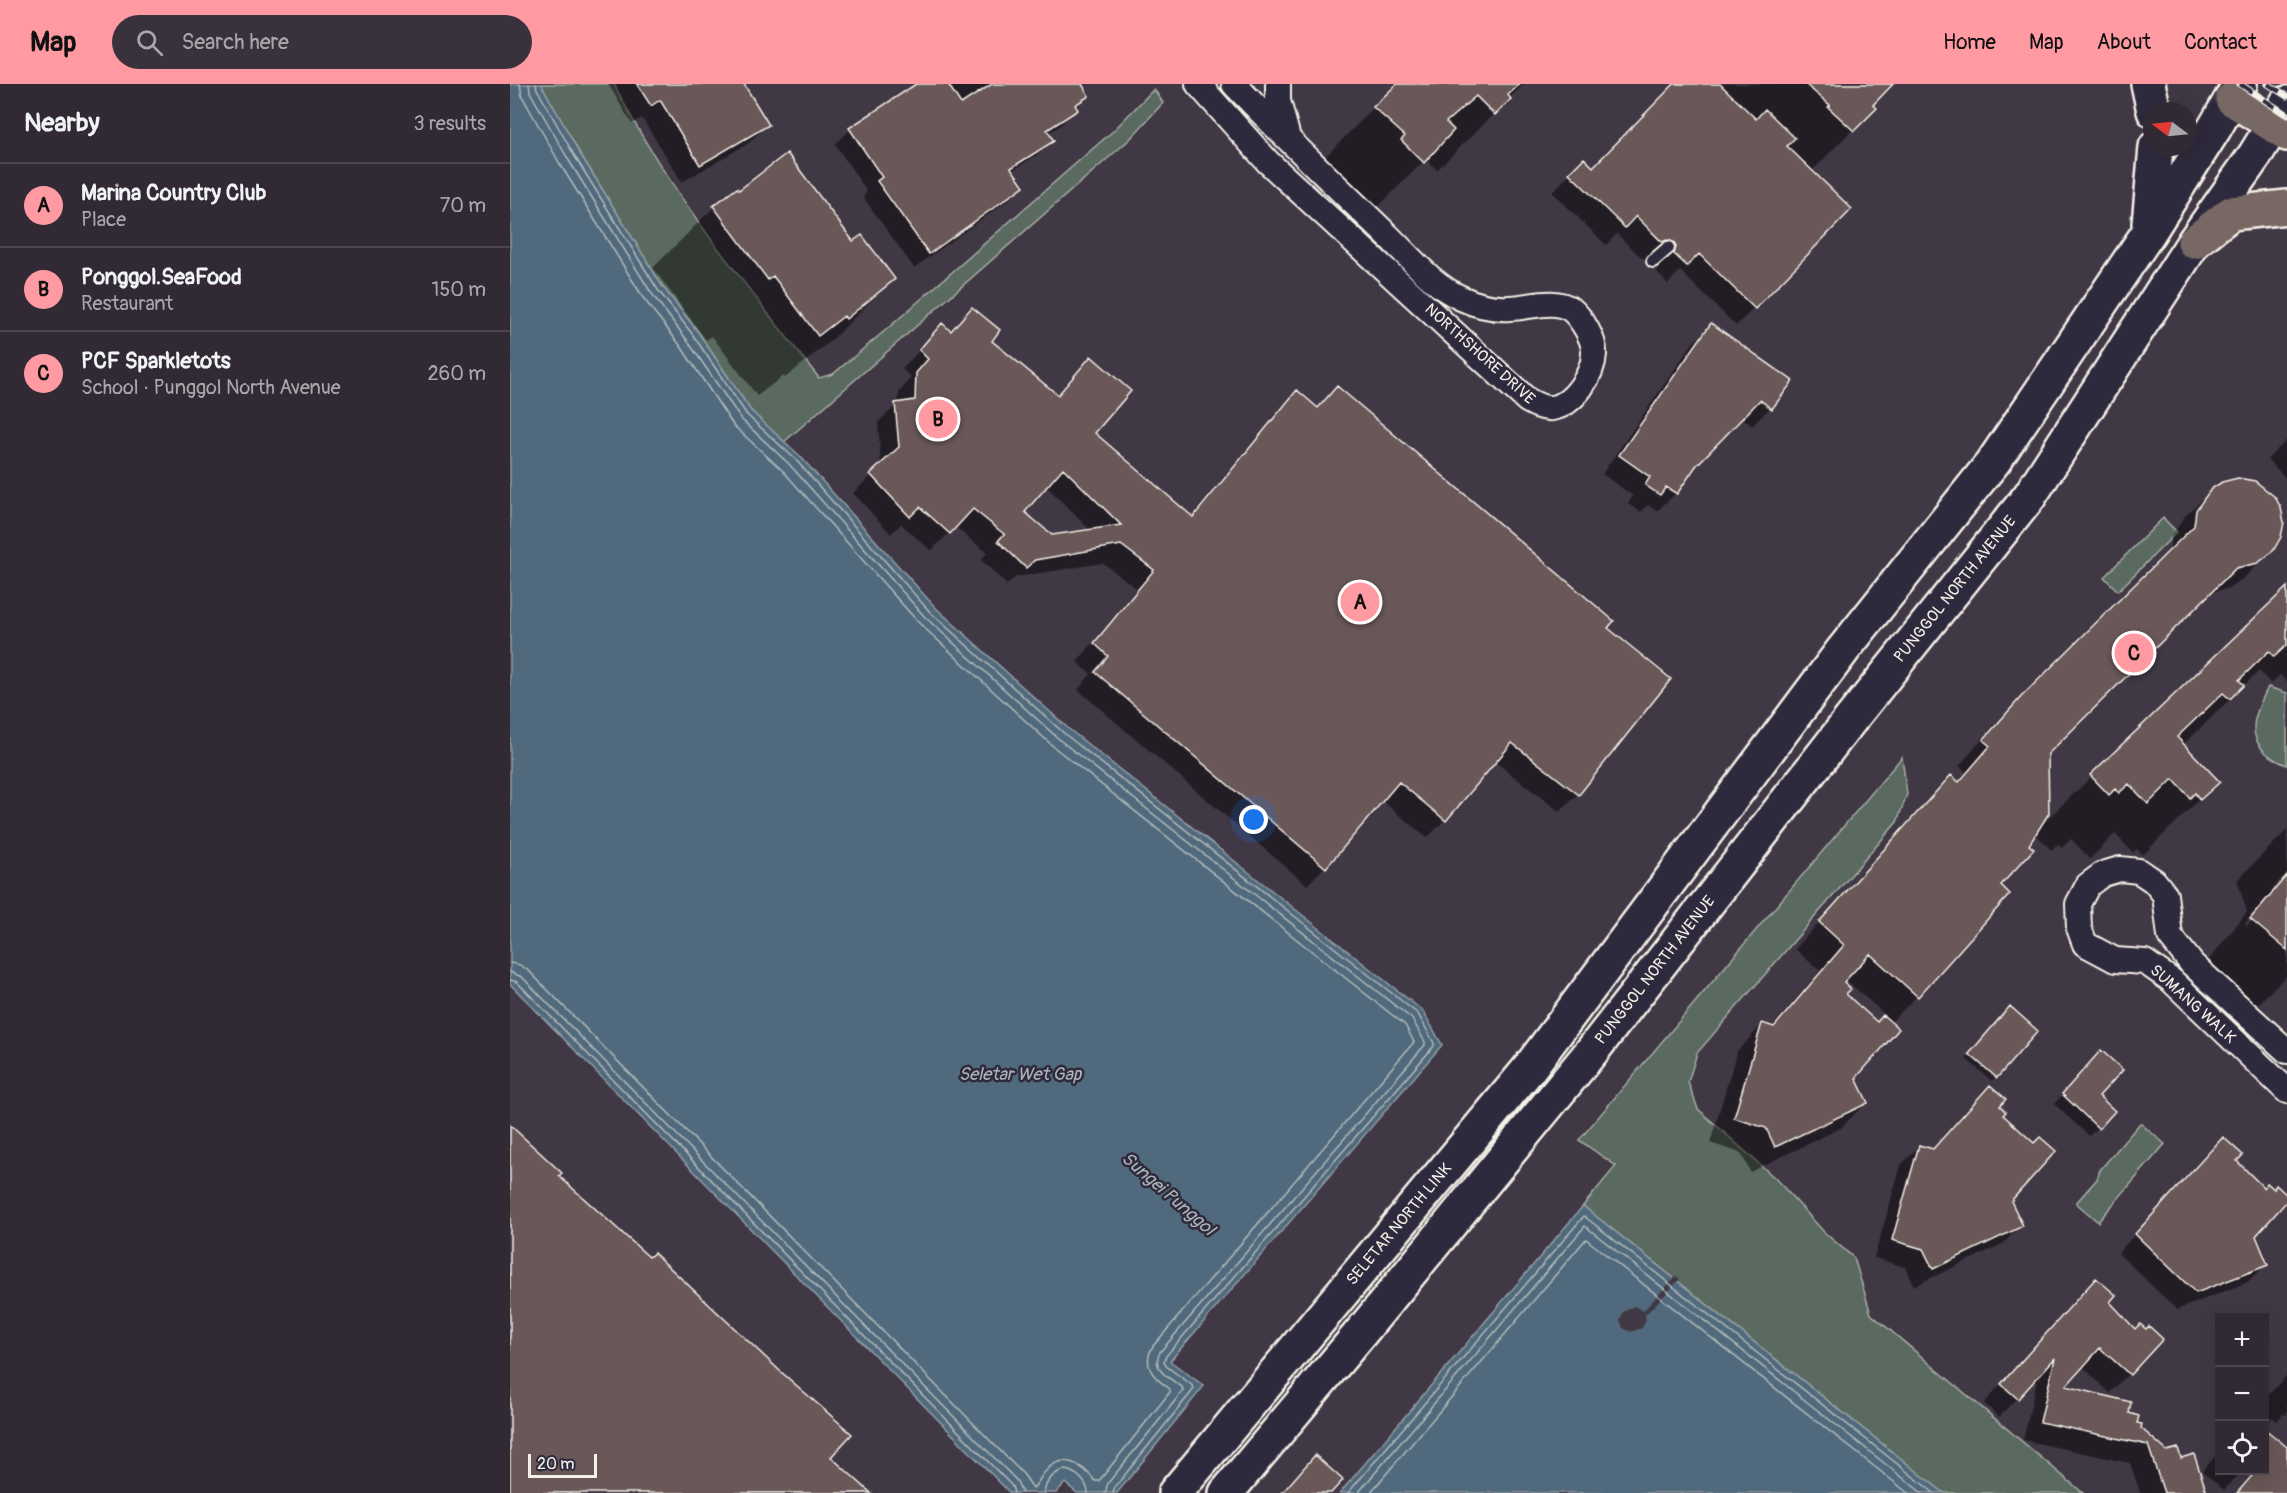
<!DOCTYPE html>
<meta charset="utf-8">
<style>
:root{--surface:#312a34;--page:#39323c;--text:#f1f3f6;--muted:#a8a7ac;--line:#4c464f;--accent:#ff9aa2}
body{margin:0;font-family:Pangolin,sans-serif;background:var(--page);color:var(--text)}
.controls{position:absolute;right:18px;bottom:18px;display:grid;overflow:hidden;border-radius:0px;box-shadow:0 6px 24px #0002}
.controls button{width:54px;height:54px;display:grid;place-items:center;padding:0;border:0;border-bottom:2px solid var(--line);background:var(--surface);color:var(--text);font:30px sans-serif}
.compass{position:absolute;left:1633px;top:18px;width:54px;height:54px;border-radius:50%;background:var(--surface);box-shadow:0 6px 24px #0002;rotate:286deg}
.scale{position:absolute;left:18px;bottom:15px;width:69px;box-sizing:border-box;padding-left:6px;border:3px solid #f4f1e8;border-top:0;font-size:16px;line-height:21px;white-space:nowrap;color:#f4f1e8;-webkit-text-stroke:4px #2f2a3d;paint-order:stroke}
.you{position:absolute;left:744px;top:736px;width:21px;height:21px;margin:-15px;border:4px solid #fff;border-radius:50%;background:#1a73e8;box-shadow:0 0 0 9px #1a73e833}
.badge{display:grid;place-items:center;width:39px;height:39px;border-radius:50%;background:var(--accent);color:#111;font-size:20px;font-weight:700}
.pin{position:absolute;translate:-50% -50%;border:3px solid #fff;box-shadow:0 2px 6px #0006}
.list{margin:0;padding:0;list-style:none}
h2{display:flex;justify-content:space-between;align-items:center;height:78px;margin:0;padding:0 24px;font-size:26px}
h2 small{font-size:20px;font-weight:400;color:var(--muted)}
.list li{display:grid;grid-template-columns:39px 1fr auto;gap:18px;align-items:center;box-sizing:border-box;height:84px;padding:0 24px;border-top:2px solid var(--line)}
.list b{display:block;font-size:22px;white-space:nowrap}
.list p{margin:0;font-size:20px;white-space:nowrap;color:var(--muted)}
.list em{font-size:20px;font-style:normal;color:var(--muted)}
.icon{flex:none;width:33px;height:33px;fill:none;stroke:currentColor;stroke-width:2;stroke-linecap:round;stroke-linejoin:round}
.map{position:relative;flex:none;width:1777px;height:1409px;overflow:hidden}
header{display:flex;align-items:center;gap:36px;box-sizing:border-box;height:84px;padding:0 30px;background:var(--accent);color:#111}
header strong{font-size:28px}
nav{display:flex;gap:33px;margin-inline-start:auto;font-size:21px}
.search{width:420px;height:54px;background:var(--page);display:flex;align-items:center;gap:15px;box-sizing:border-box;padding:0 21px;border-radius:33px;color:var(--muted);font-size:22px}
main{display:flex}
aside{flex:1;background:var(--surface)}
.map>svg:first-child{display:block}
.green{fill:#5a6a61;stroke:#a7aea4;stroke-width:1.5}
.water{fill:#51697b;stroke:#929fa7;stroke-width:1.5}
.pier{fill:#413845}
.shadow{fill:#0007;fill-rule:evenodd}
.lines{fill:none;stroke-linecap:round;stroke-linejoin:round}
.shore{stroke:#b3bbbc;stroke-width:1.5}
.building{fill:#6a5958;stroke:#f4f1e8;stroke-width:1.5;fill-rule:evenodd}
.service-casing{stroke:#f4f1e8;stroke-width:16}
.minor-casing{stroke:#f4f1e8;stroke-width:28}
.secondary-casing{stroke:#f4f1e8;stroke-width:38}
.primary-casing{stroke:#f4f1e8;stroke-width:38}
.service{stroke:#2f2a3d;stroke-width:12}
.minor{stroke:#2f2a3d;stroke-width:24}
.secondary{stroke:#2f2a3d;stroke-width:33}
.primary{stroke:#776864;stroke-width:33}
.rail-casing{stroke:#f4f1e8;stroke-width:7}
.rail{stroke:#2f2a3d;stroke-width:4.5;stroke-dasharray:14;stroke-linecap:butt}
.labels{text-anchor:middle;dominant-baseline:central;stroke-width:5;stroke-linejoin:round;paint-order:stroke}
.street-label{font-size:16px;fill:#f4f1e8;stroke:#2f2a3d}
.water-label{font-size:18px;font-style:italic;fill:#abb4b7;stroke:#2f2a3d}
</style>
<header>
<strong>Map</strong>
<div class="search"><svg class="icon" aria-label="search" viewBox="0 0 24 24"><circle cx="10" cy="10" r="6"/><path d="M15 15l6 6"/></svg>Search here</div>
<nav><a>Home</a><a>Map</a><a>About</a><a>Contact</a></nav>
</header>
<main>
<aside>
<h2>Nearby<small>3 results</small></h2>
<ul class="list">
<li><span class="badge">A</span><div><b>Marina Country Club</b><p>Place</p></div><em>70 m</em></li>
<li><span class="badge">B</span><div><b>Ponggol.SeaFood</b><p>Restaurant</p></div><em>150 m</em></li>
<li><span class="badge">C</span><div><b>PCF Sparkletots</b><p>School · Punggol North Avenue</p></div><em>260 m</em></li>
</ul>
</aside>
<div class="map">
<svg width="1777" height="1409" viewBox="0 0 1777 1409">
<rect width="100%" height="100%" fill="#413845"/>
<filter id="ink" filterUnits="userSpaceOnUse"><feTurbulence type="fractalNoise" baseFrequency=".0167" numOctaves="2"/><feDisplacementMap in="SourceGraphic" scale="12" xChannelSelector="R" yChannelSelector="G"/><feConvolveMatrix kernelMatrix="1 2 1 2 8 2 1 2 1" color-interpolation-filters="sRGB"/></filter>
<g filter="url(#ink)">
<path class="green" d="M 31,0 L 104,0 C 157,107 236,201 309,294 L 323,290 L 377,245 L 603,47 L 644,5 L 653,19 L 620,55 L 274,358 L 241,327 L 188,248 L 153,203 L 69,68 Z
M 1653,434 L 1667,448 L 1608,507 L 1594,493 Z
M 1758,603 L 1777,609 L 1777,681 C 1768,678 1763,675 1756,669 C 1734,649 1747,626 1758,603 Z
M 1392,673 L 1397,710 L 1387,738 L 1187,969 L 1178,998 L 1188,1025 L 1266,1095 L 1315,1149 L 1344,1174 L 1361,1230 L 1573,1409 L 1434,1409 L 1073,1122 L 1106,1082 L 1069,1056 Z
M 1630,1039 L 1655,1060 L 1588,1138 L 1566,1119 L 1587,1095 L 1590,1086 Z"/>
<path class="water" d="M 0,0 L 31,0 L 69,68 L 153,203 L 188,248 L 241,327 L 289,371 L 425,523 L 560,646 L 913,927 L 932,961 L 660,1277 L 694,1302 L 607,1409 L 567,1409 L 555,1399 L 546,1409 L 500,1409 L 0,900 Z
M 1073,1122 L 1434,1409 L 830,1409 Z"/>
<path class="pier" d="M 1166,1192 L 1170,1195 L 1135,1231 L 1136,1236 L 1132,1244 L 1121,1248 L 1113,1244 L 1110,1236 L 1113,1228 L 1124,1222 L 1133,1227 Z"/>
<path class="shadow" d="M 98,0 L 232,0 L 257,40 L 239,59 L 172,98 L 132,34 L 122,40 Z
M 408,0 L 570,0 L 577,12 L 551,41 L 537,50 L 542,56 L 527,71 L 502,87 L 512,102 L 497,117 L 404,184 L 353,113 L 357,108 L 325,60 L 340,46 Z
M 887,0 L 1014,0 L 927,86 L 916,75 L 856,135 L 808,80 ZM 962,6 L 984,28 L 982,30 L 960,8 Z
M 1166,0 L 1381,0 L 1361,21 L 1364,24 L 1301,88 L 1244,224 L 1226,242 L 1170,187 L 1158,200 L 1147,188 L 1149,182 L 1146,176 L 1138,173 L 1133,175 L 1107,150 L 1096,161 L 1042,108 L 1074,76 L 1083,85 Z
M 226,106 L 343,160 L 383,195 L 322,256 L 275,294 L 273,292 L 247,312 L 202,252 L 196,256 L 143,184 L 204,123 Z
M 463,225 L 480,257 L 546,312 L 581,274 L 583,349 L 681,433 L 769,326 L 787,308 L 807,325 L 827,304 L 1096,544 L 1159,595 L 1068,710 L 1050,728 L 984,677 L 935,736 L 917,754 L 871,716 L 815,783 L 797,801 L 568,606 L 581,590 L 567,578 L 627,505 L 593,479 L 506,493 L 497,501 L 471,476 L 477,469 L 445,443 L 421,467 L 391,440 L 381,450 L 343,409 L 371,382 L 368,338 L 388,320 L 389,309 L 401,293 L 392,285 L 432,241 L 440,248 ZM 536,402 L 581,447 L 542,453 L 513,428 Z
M 1201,241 L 1260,324 L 1242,342 L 1231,333 L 1185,382 L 1166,409 L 1147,427 L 1138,421 L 1131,428 L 1118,420 L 1123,412 L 1092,390 L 1183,259 Z
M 1777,356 L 1777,396 L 1757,375 Z
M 1744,398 L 1764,414 L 1762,466 L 1736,492 L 1720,504 L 1699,509 L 1537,669 L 1530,742 L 1777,505 L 1777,598 L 1770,591 L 1761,600 L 1749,587 L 1673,661 L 1707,698 L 1633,771 L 1627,765 L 1623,769 L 1605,750 L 1580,775 L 1561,755 L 1552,764 L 1548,760 L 1541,766 L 1525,749 L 1407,912 L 1380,939 L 1344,993 L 1356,1019 L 1331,1044 L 1240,1088 L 1231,1069 L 1200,1059 L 1227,967 L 1252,941 L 1261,944 L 1310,887 L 1285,865 L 1416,719 L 1441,693 L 1447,698 L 1456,688 L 1449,682 L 1485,640 L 1659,469 L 1661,453 L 1675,432 L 1702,406 ZM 1335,895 L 1375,931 L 1366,939 L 1334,910 L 1332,899 Z
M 1777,746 L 1777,891 L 1733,935 L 1685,893 L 1737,828 L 1727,796 ZM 1773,793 L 1776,793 L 1737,842 L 1735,840 Z
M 1496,928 L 1486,993 L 1482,997 L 1456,975 Z
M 1583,977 L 1588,1044 L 1579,1052 L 1544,1020 Z
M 1488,1022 L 1491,1031 L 1500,1117 L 1511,1141 L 1493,1160 L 1404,1202 L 1395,1183 L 1364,1174 L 1391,1081 L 1409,1062 L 1422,1066 Z
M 1695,1073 L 1753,1106 L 1777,1113 L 1777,1115 L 1745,1151 L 1756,1180 L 1738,1198 L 1667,1226 L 1608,1169 Z
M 1568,1214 L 1598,1218 L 1625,1247 L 1651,1255 L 1600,1309 L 1572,1282 L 1553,1303 L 1617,1330 L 1629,1344 L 1657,1369 L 1670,1376 L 1696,1409 L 1630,1409 L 1620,1379 L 1513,1356 L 1528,1291 L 1489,1333 L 1474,1319 Z
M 1777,1291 L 1777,1331 L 1773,1330 L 1767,1337 L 1762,1333 L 1754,1342 L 1754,1316 Z
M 1710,1367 L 1710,1386 L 1733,1386 L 1714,1406 L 1692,1387 Z"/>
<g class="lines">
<path class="shore" d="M 19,0 L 20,8 L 58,75 L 142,210 L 177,256 L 231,335 L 279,380 L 415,533 L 551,657 L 902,935 L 915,958 L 915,961 L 650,1268 C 640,1286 660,1294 672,1303 L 673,1307 L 598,1399 L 595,1409
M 26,0 L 27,5 L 64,71 L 148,206 L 183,251 L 237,331 L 285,375 L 420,528 L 556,651 L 908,930 L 924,959 L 924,962 L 656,1272 L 654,1277 L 656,1282 L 683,1302 L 684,1305 L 605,1403 L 603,1409
M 0,879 L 10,881 L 19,887 L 514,1391 L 523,1404 C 528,1400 531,1391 537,1386 C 553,1368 573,1381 585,1397 L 589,1397 L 660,1308 L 660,1305 C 644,1294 631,1282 643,1262 L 904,958 L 895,941 L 545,664 L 409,539 L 273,387 L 223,341 L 170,261 L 134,215 L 50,80 L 12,12 L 10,0
M 0,888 L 12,893 L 507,1397 L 512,1409
M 0,896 L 7,898 L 502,1402 L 504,1409
M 534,1409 C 535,1398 544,1388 555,1386 C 566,1388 577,1397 578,1409
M 838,1409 L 1074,1132 L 1424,1409
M 848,1409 L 1075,1142 L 1412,1409
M 860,1409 L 1076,1155 L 1398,1409"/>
</g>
<path class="building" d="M 127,0 L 234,0 L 259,41 L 190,81 L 150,16 L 141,22 Z
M 406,0 L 438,0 L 451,20 L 482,0 L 572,0 L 579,12 L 565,21 L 568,26 L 537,46 L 544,57 L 501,84 L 514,102 L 419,170 L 367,97 L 372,93 L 339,44 Z
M 887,0 L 1010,0 L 998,11 L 1001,15 L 985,31 L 966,12 L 936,38 L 944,46 L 914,79 L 891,56 L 895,52 L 863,23 Z
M 1164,0 L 1210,0 L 1246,35 L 1255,25 L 1285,54 L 1277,62 L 1342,125 L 1245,225 L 1189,170 L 1177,182 L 1164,170 L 1166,163 L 1164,158 L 1157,156 L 1152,158 L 1126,132 L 1115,144 L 1059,89 L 1074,74 L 1083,83 Z
M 1295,0 L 1383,0 L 1363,21 L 1367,24 L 1344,47 L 1318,23 L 1320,21 Z
M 277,69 L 343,157 L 352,151 L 385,195 L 336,235 L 334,232 L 308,252 L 263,192 L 258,196 L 203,122 L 227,104 L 229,106 Z
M 462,223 L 490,246 L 482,257 L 548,311 L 581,272 L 621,307 L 585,349 L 683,433 L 787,306 L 808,324 L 827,302 L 1104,537 L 1098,544 L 1161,595 L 1069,711 L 1002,659 L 936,737 L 889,698 L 816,784 L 585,588 L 598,572 L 584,559 L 644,486 L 611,461 L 525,476 L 516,484 L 488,457 L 494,450 L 463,425 L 440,450 L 410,423 L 400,433 L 360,390 L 389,363 L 385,319 L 405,316 L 406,289 L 418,275 L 409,266 L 432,239 L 441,247 ZM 553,384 L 611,441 L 542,451 L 515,428 Z
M 1201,239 L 1283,297 L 1262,325 L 1250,316 L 1186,382 L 1167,410 L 1156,403 L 1150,411 L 1135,401 L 1140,393 L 1109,371 Z
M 1728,394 L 1745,397 L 1765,413 L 1771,424 L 1774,438 L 1771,453 L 1763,467 L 1748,479 L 1726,484 L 1538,670 L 1539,729 L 1519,761 L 1524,765 L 1491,801 L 1500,810 L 1408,913 L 1360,870 L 1334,898 L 1341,905 L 1336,910 L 1367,938 L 1373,931 L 1389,945 L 1346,994 L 1358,1019 L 1265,1063 L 1256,1044 L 1224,1034 L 1252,939 L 1264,943 L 1334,861 L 1309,838 L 1441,691 L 1449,698 L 1480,662 L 1473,656 L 1511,613 L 1684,442 L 1686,426 L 1701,405 L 1712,398 Z
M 1777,503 L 1777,561 L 1764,573 L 1759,567 L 1729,596 L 1734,601 L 1720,615 L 1713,609 L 1667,653 L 1710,698 L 1690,716 L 1685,709 L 1680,714 L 1663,695 L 1638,720 L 1619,700 L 1609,709 L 1605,705 L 1599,711 L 1580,691 Z
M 1777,791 L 1777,866 L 1740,835 Z
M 1500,922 L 1528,947 L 1487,994 L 1459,970 Z
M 1591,966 L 1613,986 L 1589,1012 L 1605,1027 L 1589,1045 L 1552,1010 Z
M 1480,1001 L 1496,1015 L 1490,1022 L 1496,1028 L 1493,1031 L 1524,1059 L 1530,1053 L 1546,1067 L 1501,1117 L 1513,1142 L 1423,1185 L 1413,1165 L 1382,1156 L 1409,1061 L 1423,1065 Z
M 0,1041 L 52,1089 L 49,1092 L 139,1173 L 144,1169 L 270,1287 L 342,1350 L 321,1373 L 361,1409 L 0,1409 Z
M 1713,1053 L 1733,1071 L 1727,1077 L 1754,1104 L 1757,1099 L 1764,1105 L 1766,1101 L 1777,1111 L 1777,1117 L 1746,1152 L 1758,1181 L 1686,1209 L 1625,1150 Z
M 1586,1194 L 1606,1211 L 1600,1218 L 1625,1245 L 1630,1240 L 1636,1245 L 1639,1242 L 1653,1255 L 1620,1291 L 1590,1264 L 1556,1302 L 1621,1318 L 1619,1329 L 1629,1332 L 1627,1339 L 1632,1340 L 1631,1344 L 1657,1367 L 1668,1364 L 1671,1374 L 1684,1370 L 1697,1409 L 1654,1409 L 1638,1361 L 1530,1338 L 1545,1274 L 1508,1315 L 1491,1300 Z
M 1755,1345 L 1777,1363 L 1777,1409 L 1727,1409 L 1747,1386 L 1755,1386 Z
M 805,1371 L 833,1396 L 821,1409 L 772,1409 Z"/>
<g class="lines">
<defs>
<path id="service" d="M 1143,177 L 1158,164"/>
<path id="minor" d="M 688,0 L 758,78 L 1017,316 C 1024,320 1033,325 1042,324 C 1064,321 1083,290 1084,270 C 1085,256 1072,235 1062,226 C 1044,213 1019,224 1000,224 C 983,225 966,221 951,214 C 922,201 899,172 876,150 C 824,100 773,52 724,0
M 768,0 L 768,17 L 778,54
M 1777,967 L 1682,880 L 1660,852 L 1655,811 L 1644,797 L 1629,787 L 1610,785 L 1593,790 L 1578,801 L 1568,820 L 1569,844 L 1575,860 L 1605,876 L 1635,878 L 1661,896 L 1777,1007"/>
<path id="secondary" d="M 1638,0 L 1644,27
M 1639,140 L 1646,63
M 665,1409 L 1018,986 L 1333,566 L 1484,377 L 1639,148 L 1704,45 L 1730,0
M 716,1409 L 848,1252 L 1082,967 L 1341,635 L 1519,413 L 1684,158 L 1745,71 L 1777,19"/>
<path id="primary" d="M 1722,15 L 1777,50
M 1684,158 L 1721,129 L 1777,123"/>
</defs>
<use href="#service" class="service-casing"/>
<use href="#minor" class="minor-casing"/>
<use href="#secondary" class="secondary-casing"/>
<use href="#primary" class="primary-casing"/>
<use href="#service" class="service"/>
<use href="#minor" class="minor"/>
<use href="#secondary" class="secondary"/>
<use href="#primary" class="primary"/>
<defs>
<path id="rail" d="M 1730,0 L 1777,31
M 1758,0 L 1777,12"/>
</defs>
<use href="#rail" class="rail-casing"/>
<use href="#rail" class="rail"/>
</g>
</g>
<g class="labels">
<g class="street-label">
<text transform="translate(970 270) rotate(42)">NORTHSHORE DRIVE</text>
<text transform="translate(1445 505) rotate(-51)">PUNGGOL NORTH AVENUE</text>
<text transform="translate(1145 886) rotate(-52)">PUNGGOL NORTH AVENUE</text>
<text transform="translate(1683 920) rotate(42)">SUMANG WALK</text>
<text transform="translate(889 1140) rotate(-50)">SELETAR NORTH LINK</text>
</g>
<g class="water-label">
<text x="510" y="990">Seletar Wet Gap</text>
<text transform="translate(658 1110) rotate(41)">Sungei Punggol</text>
</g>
</g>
</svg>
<div class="controls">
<button>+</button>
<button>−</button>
<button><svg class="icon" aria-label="locate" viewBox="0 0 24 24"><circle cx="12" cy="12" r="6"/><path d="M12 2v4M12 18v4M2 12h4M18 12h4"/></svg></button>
</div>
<svg class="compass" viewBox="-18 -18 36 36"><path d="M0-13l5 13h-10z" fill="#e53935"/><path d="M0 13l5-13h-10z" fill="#a8a7ac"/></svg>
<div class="scale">20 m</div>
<div class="you"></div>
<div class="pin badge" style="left:850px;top:518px">A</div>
<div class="pin badge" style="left:428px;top:335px">B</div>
<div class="pin badge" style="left:1624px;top:569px">C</div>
</div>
</main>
